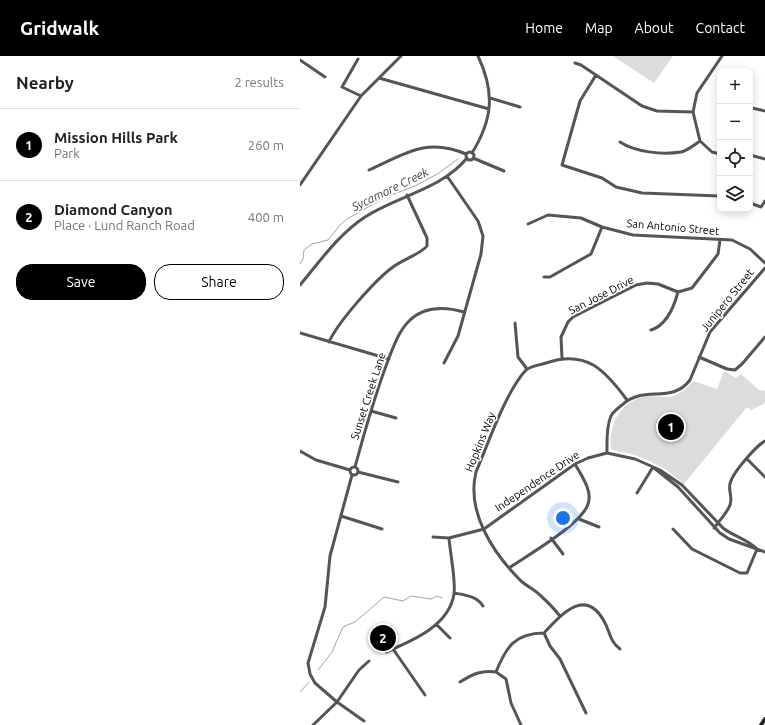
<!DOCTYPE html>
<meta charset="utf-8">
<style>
:root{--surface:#fff;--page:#f2f2f2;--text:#222;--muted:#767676;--line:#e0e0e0;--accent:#000}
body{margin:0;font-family:Ubuntu,sans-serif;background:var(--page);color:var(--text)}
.controls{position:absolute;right:12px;top:12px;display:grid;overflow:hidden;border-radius:8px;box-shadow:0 2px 10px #0003}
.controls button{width:36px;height:36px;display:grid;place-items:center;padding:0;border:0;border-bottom:1px solid var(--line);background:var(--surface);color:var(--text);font:20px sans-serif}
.you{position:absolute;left:263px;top:462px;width:14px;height:14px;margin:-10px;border:3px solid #fff;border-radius:50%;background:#1a73e8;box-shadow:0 0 0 6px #1a73e833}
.badge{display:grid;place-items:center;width:26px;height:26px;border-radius:50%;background:var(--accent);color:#fff;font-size:13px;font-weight:700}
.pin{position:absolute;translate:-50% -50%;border:2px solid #fff;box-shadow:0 1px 4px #0006}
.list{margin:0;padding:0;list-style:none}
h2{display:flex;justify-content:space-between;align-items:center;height:52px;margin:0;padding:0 16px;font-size:17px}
h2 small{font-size:13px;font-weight:400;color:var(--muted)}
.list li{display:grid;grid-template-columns:26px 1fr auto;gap:12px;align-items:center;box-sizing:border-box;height:72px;padding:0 16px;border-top:1px solid var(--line)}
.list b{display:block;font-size:15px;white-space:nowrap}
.list p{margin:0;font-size:13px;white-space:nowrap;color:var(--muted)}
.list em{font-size:13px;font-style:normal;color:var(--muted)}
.actions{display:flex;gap:8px;padding:12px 16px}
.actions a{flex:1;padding:9px 0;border:1px solid var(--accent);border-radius:16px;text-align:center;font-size:14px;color:var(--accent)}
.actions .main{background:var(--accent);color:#fff}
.icon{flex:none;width:22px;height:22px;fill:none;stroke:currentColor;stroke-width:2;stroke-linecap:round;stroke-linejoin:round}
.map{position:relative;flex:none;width:465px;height:669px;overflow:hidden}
header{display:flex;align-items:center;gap:24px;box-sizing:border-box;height:56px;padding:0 20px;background:var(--accent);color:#fff}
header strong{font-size:19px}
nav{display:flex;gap:22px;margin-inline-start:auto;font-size:14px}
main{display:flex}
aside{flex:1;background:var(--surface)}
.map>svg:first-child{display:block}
.green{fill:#dcdcdc}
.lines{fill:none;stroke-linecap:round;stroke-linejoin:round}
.stream{stroke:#a3a3a3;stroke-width:1}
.minor{stroke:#555;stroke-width:3}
.secondary{stroke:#222;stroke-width:4}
.labels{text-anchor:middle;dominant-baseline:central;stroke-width:3.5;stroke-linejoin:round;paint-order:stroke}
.street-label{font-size:11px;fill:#000;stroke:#fff}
.water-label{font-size:12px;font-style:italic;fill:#444;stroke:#fff}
</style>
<header>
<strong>Gridwalk</strong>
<nav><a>Home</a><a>Map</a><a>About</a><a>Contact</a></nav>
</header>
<main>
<aside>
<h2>Nearby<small>2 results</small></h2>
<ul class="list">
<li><span class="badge">1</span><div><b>Mission Hills Park</b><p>Park</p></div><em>260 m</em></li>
<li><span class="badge">2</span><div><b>Diamond Canyon</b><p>Place · Lund Ranch Road</p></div><em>400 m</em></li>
</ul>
<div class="actions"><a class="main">Save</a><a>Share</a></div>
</aside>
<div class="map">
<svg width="465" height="669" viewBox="0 0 465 669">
<rect width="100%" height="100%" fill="#fff"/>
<path class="green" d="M 313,0 L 373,0 L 354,27 Z
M 424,315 L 436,322 L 441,318 L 459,334 L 465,335 L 465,347 L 451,354 L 447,351 L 384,428 C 370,415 350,403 331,398 C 325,396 318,396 312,394 C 309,387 311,377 313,370 C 318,353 333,340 352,340 C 359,340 366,342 373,340 C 381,338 388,331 393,325 L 417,333 Z"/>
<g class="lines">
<path class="stream" d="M 0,208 L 3,203 L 4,194 L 12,188 L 28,184 L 40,169 L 47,163 L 86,141 L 115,130 L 139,117 L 158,103
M 18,614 L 32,596 L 43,571 L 55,566 L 84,541 L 103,545 L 111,540 L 131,543 L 137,540 L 142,542
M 0,636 L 9,626"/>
<path class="minor" d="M 58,3 L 42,31 L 61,40
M 0,4 L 25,21
M 275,7 L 281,9 L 342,50 L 357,55 L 393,56
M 296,19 L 280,45 L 262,109 L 302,122 L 316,131 L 342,137 L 420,140
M 79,22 L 189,53
M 190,42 L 220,51
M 452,52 L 465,55
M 320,86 C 335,96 362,99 381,96 C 387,95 394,89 400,85
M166 100a4 4 0 1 1 8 0a4 4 0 1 1-8 0Z
M 172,97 C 193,63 195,36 178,0
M 420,98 L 412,96 L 400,85 L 393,56 L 397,37 L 422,0
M 450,99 L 465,103
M 173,102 L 204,115
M 69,114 C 105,98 126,81 166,98
M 0,129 L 61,40 L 101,0
M 450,147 L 461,151 L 465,145
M 228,168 L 248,159 L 281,162 L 302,171 L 333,179 L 432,184 L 450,193 L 465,207
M 244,221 L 250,221 L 291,198 L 302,171
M 0,229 C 20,205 39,178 65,161 C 97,140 142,133 167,102
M 215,267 L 218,301 L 227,313
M 351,274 C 367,269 374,251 378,236
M 0,277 L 89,303
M 29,286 C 38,266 75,224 93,211 C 102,204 122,197 127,190 L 127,182 L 107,139
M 399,301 L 427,313 L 435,314 L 442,308 L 465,281
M 262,302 L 261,281 L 268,266 L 273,261 L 336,229 L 347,227 L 358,228 L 378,236 L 392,232 L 418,198 L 420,184
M 144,307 L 158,280 L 181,198 L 183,180 L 178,165 L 147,120
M 71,355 L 96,362
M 0,395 L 16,404 L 50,414
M 307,397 C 307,386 306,371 311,360 C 313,356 318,352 322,349 C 344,328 371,349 390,324 L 410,276 L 465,212
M 447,403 L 465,421
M50 415a4 4 0 1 1 8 0a4 4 0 1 1-8 0Z
M 55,411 C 65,374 75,338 89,302 C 94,289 99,275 109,265 C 124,250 146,251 164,256
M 354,412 L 378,431 L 420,477 L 429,483 L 465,496
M 58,416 L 98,426
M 52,419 L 30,500 L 25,551 L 8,607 L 10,618 L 15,627 L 37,646 L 64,665
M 337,437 L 353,411
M 41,460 L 82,473
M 279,463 L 299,471
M 414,472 C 419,465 427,457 430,449 C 433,441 428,435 430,428 C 432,417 456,390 465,385
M 373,473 L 392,493 L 440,517 L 447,517 L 457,493
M 133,481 L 149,482 L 184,473 L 275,408 L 288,402 L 307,397 L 335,403 L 360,414 L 382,429 L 423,472 C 433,480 447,483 457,493
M 251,482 L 263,498
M 209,512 C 228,499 282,468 288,448 C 293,435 281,419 275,408
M 154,537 C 165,539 177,540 183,550
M 260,560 C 255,554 249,547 243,542 C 237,535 228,531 221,525 C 193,497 166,456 176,416 C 188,388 206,335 226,314 C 231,310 240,309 246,307 C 286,293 305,314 327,344
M 136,568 L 150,582
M 244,577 L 250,590 L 260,603 L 286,657
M 93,593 L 125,639
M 86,596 C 112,585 149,570 154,538 C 156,524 150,497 149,482
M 196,616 L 206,623 L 211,647 L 221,669
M 160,626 C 173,618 181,614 196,616 C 206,591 215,577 244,577 C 262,558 286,530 305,567 C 310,576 310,586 320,593
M 13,669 L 37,646 L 59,614 L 69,605"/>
<path class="secondary" d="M 461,669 L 465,663"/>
</g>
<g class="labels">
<g class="street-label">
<text transform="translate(373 171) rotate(5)">San Antonio Street</text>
<text transform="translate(301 239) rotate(-27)">San Jose Drive</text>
<text transform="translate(427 244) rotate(-51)">Junipero Street</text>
<text transform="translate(68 340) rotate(-72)">Sunset Creek Lane</text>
<text transform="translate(180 386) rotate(-68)">Hopkins Way</text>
<text transform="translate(237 425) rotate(-34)">Independence Drive</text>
</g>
<g class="water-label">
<text transform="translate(90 133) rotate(-26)">Sycamore Creek</text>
</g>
</g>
</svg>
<div class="controls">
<button>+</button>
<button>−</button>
<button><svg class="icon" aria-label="locate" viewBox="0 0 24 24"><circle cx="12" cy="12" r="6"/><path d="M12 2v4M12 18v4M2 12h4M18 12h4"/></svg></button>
<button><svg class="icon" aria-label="layers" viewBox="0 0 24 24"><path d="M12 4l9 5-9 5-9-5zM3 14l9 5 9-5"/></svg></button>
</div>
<div class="you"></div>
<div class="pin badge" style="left:371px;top:371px">1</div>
<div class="pin badge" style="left:83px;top:582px">2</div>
</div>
</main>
